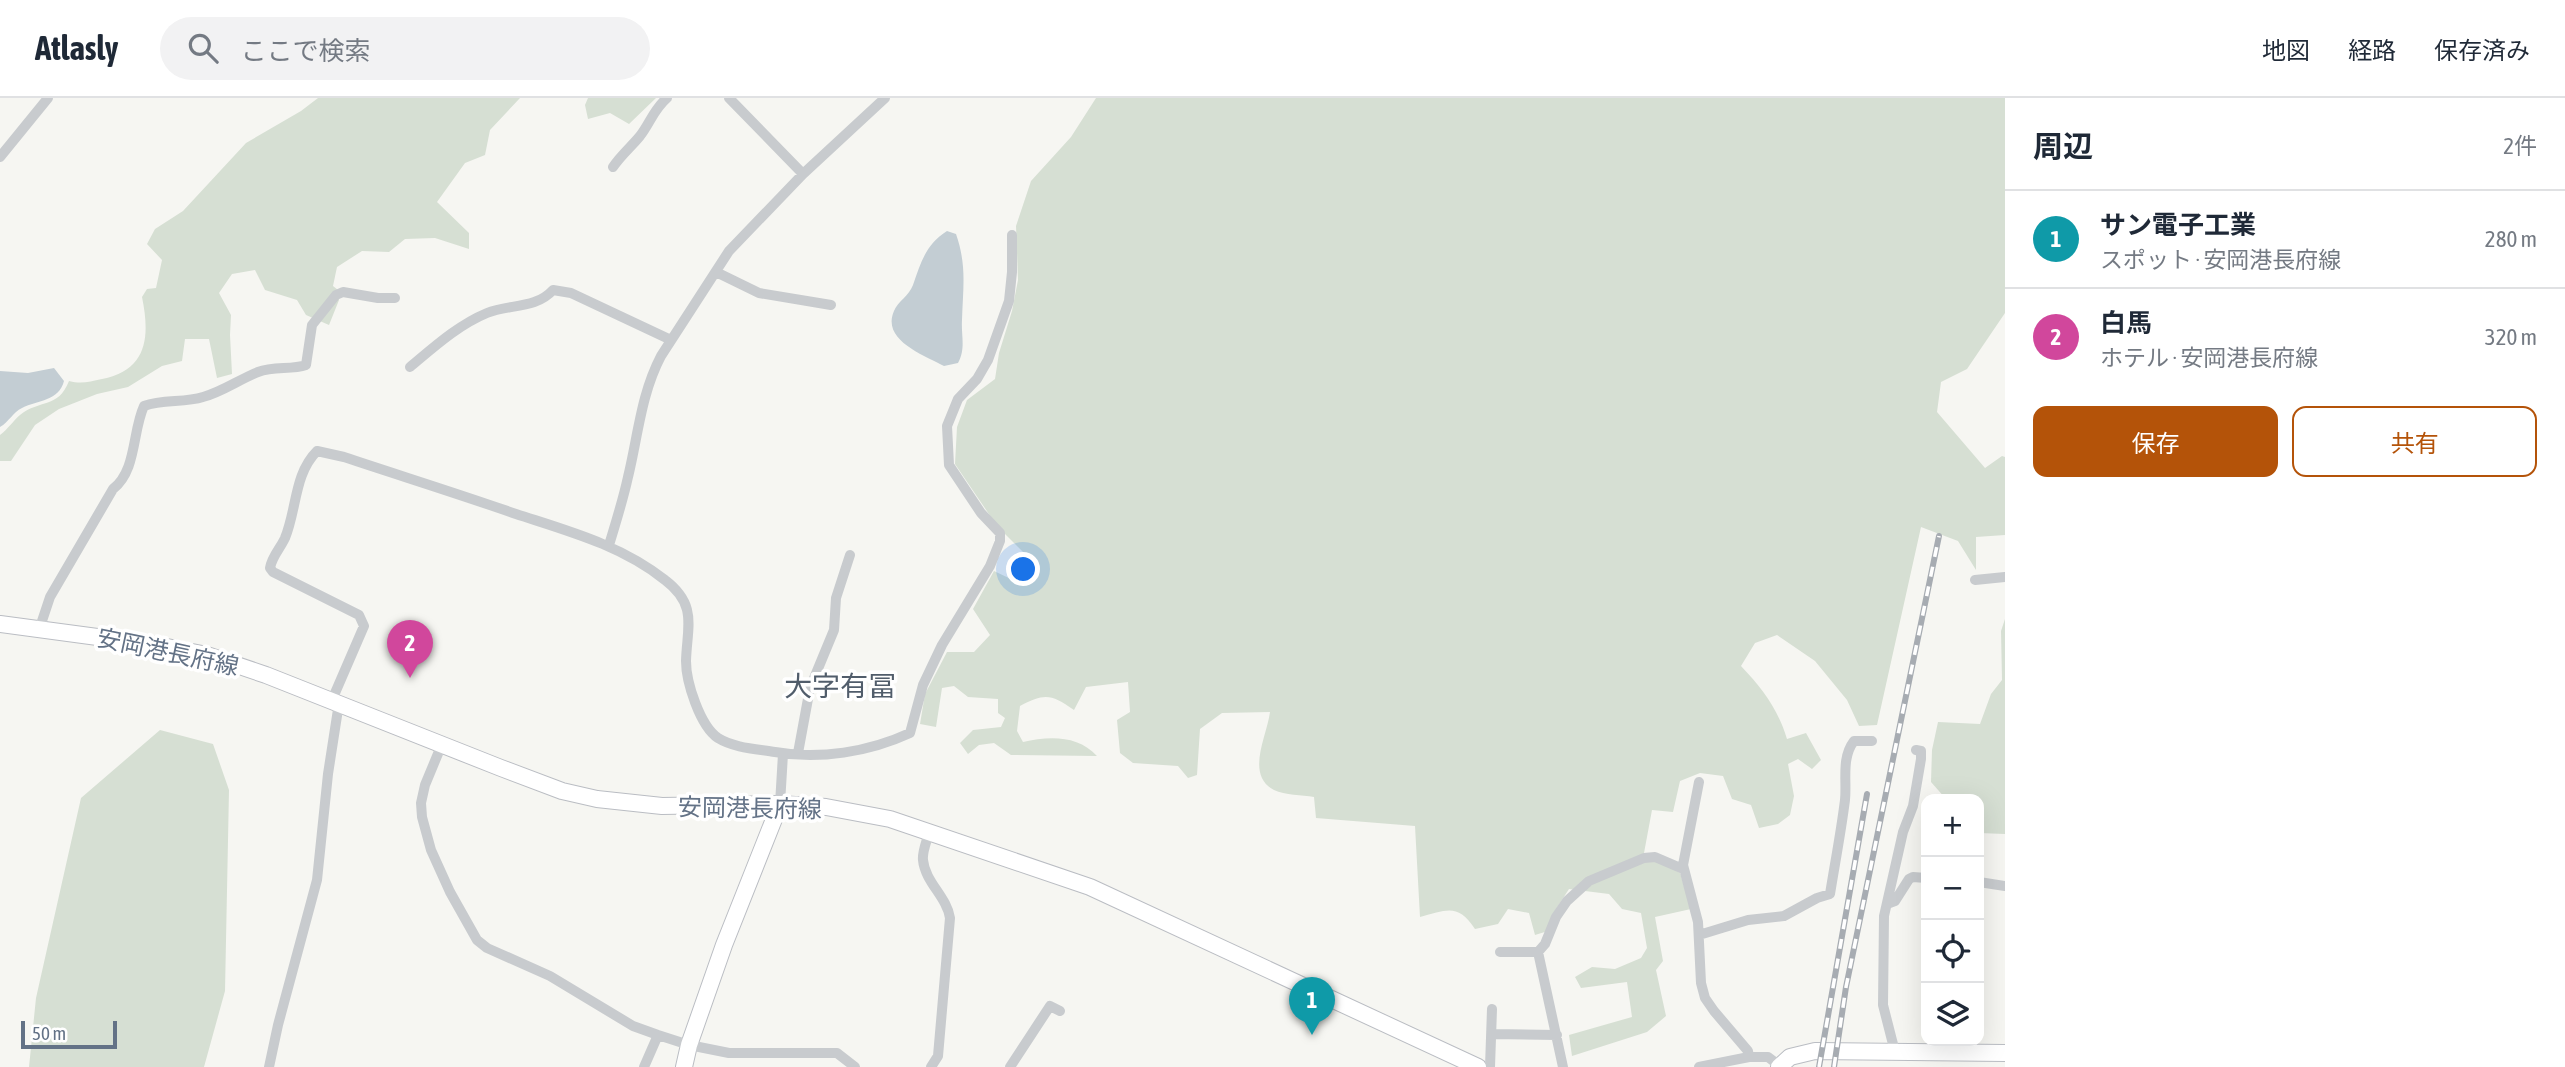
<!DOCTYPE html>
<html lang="ja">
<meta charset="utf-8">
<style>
:root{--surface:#fff;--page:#f2f2f3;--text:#1f2937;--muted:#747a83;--line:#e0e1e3;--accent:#b45309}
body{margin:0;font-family:"Asap Condensed","Noto Sans JP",sans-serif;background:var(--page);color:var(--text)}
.controls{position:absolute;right:21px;bottom:21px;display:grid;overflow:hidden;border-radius:14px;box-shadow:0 7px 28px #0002}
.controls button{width:63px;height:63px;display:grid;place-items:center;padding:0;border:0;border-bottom:2px solid var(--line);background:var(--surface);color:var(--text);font:35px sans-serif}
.scale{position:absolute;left:21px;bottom:18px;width:96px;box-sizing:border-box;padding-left:7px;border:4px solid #637286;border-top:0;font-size:19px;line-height:24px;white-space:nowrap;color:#637286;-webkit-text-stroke:5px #fff;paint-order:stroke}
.you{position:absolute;left:1024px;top:472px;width:24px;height:24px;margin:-18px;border:5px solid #fff;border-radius:50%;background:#1a73e8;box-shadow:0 0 0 10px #1a73e833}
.badge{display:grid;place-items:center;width:46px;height:46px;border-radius:50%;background:var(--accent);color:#fff;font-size:23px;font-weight:700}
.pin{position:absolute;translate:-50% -58px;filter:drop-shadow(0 2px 4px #0008)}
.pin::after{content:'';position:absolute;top:37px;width:24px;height:21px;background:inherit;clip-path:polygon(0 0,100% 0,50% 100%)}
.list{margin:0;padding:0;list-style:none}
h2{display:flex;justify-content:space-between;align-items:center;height:91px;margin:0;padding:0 28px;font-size:30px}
h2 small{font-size:23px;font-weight:400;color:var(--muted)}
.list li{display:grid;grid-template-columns:46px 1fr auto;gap:21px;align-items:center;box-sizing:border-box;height:98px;padding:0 28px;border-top:2px solid var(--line)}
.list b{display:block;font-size:26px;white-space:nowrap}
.list p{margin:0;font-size:23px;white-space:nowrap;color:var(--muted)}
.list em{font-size:23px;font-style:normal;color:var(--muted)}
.actions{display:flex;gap:14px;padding:21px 28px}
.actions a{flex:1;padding:16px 0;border:2px solid var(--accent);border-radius:14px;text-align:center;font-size:24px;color:var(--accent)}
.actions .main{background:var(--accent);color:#fff}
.icon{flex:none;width:38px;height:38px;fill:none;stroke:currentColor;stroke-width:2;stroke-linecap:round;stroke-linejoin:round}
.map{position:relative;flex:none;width:2005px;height:969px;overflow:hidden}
header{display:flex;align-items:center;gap:42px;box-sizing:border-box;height:98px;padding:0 35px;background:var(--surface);border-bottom:2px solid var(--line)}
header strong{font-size:33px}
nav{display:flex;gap:38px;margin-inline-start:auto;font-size:24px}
.search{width:490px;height:63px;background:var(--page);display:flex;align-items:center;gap:18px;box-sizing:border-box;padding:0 24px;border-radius:38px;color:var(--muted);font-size:26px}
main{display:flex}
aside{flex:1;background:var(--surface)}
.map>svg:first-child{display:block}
.green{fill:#d6dfd3}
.water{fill:#c3cdd3}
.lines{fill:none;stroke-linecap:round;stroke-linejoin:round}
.secondary-casing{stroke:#babdc3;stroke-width:18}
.street{stroke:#c8cbce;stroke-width:10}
.secondary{stroke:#fff;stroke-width:16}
.rail-casing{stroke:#a7acb2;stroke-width:6}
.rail{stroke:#fff;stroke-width:3.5;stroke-dasharray:10;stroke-linecap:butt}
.labels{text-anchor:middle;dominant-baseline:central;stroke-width:7;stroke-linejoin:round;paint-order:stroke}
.street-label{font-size:24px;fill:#637286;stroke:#fff}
.quarter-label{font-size:28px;fill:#515d6b;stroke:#fff}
</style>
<header>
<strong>Atlasly</strong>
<div class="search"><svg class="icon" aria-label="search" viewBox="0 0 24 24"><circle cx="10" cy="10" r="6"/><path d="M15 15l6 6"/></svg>ここで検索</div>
<nav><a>地図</a><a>経路</a><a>保存済み</a></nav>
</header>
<main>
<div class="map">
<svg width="2005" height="969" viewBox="0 0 2005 969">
<rect width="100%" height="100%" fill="#f6f6f2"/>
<path class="green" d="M 318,0 L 520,0 L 490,32 L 485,57 L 465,65 L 437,104 L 469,135 L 469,151 L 435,140 L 405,141 L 389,154 L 362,153 L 337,169 L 333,188 L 338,192 L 339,202 L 329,227 L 306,217 L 297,202 L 265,192 L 255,172 L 232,176 L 219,195 L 231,217 L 230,237 L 232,276 L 217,280 L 209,241 L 185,241 L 182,263 L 162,268 L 128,289 L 97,296 L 59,311 L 35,327 L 11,363 L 0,363 L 0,337 C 8,331 13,323 20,317 C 40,301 58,311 69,283 C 81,286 89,284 102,281 C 148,272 150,238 142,199 L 147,191 L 156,190 L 162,162 L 147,146 L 155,131 L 183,113 L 246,45 L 301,13 Z
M 588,0 L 656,0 L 629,26 L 610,15 L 588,21 L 585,7 Z
M 1096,0 L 2005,0 L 2005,215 L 1967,271 L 1941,284 L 1937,314 L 1985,370 L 2002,358 L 2005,359 L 2005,437 L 1976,439 L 1976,472 L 1958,443 L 1921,429 L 1877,627 L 1859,628 L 1847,602 L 1815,563 L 1777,537 L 1755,545 L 1741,568 C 1762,590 1778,611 1787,641 L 1806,635 L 1821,662 L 1812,671 L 1798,661 L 1788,666 L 1794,698 L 1790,717 L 1778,726 L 1759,730 L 1751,707 L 1732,701 L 1723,678 L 1700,675 L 1680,683 L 1673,714 L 1652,712 L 1644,755 L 1680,775 L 1691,811 L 1655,819 L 1663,863 L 1656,872 L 1666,918 L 1647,934 L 1572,958 L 1569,937 L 1632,919 L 1627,884 L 1581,890 L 1575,879 L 1592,869 L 1615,871 L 1641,860 L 1647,850 L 1641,815 L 1622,811 L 1609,796 L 1569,791 L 1556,811 L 1548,833 L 1535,837 L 1529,815 L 1508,811 L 1498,826 L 1475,831 C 1458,805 1447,812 1420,819 L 1415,728 L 1316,720 L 1314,699 C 1302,697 1285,697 1274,692 C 1245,677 1267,638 1270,614 L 1222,615 L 1200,631 L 1197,677 L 1188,680 L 1178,668 L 1133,665 L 1120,655 L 1117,622 L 1130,614 L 1128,584 L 1086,589 L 1074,612 C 1051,596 1045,595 1020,608 L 1017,633 L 1023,644 C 1049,638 1078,637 1097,658 L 1011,657 L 994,645 L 979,647 L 968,656 L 960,645 L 973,632 L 1001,629 L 1005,620 L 998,615 L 998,601 L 968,599 L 954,588 L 942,590 L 936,629 L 920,626 L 925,596 L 947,554 L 974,554 L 990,537 L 973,511 L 994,473 L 1013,482 L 1031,479 L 1033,464 L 997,428 L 955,366 L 957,329 L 967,302 L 995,281 L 999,255 L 1012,213 L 1018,182 L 1016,128 L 1031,83 L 1071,39 Z
M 2005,521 L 2005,736 L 1979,735 L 1979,701 L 1946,701 L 1931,684 L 1932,652 L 1938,624 L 1980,626 L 1991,596 L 2002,582 L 2001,533 Z
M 160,632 L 213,646 L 229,692 L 225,893 L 204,969 L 29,969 L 36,900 L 81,700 Z"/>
<path class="water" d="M 947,133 L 956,136 C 967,168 963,189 962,222 C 961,238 966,250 958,265 L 944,268 C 924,257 881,242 894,213 C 898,203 909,198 913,187 C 921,164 926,146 947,133 Z
M 54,270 L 64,283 C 59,303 38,302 22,310 C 13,314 9,324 0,329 L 0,273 L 28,275 Z"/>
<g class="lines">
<defs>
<path id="secondary" d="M 0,526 L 157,547 L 207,557 L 266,577 L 501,670 L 562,693 L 597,701 L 662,708 L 780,706 L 826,709 L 890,721 L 1090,789 L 1478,969
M 684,969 L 689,947 L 724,847 L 780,706
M 1779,969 L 1790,959 L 1815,953 L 2005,955"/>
</defs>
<use href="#secondary" class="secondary-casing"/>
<path class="street" d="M 729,0 L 803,76
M 0,59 L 48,0
M 613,69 C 621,57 631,49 640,38 C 650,25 654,11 667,0
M 716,174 L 759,195 L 831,207
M 410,269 C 434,249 458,227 487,215 C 509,206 536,211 553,192 L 571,195 L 671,242
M 609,447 C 616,424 623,402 628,379 C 638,338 641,296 661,258 L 729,153 L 803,76 L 885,0
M 1975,482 L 2005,479
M 39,532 L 50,499 L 113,391 C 137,372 132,334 144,308 C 163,301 184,305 203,299 C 222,294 240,281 258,274 C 274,268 291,272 306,267 L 312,227 L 336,197 L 343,194 L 378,200 L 395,200
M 332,602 L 364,528 L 359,517 L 273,474 L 270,470 C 272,458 280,451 285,440 C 297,411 294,376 317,353 L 344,359 C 401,378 459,396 516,416 C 568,433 621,447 665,482 C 698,507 687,529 686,563 C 686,584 700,628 718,640 C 734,650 757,651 775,654 C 819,662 869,654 910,635 L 923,587 L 942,547 L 990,468 L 1000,443 L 1000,435 L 981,415 L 949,367 L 947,328 L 958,301 L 977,281 L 988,262 L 1009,203 L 1012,174 L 1012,137
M 442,646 L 425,687 L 421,705 L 422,719 L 431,752 L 450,794 L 477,842 L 487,850 L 550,878 L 633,928 L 658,937 L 689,947 L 729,955 L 837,955 L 855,969
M 798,655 L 810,590 L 834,532 L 836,500 L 850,457
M 1699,684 L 1683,767 L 1698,824 L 1701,885 L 1705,900 L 1714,913 L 1748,953 L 1749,959
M 780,706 L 783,656
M 929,734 C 927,743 922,753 923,762 C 925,784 947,799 950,820 L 938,958 L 931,969
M 1979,784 L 2005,788
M 1887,806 L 1895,803 L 1909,781 L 1913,779 L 1926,780
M 1699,837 L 1748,822 L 1784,818 L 1817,800 L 1830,796 C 1835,765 1841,734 1845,702 C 1847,683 1841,660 1854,643 L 1872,643
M 1500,854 L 1538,854 L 1563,969
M 1538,854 L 1545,846 L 1556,819 L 1567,803 L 1589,783 L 1644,760 L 1655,759 L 1683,771
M 1492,936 L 1557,937
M 1895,954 L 1883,907 L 1884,818 L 1903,734 L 1913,708 L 1921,661 L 1921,653 L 1916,652
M 269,969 L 278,927 L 317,782 L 328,676 L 339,605
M 644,969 L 658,937
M 1010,969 L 1050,908 L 1060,913
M 1490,969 L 1492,911
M 1699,969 L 1749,959 L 1768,959 L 1780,968"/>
<use href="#secondary" class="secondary"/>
<defs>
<path id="rail" d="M 1819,969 L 1867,696
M 1834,969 L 1846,889 L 1939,438"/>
</defs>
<use href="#rail" class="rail-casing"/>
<use href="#rail" class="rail"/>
</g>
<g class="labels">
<g class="street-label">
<text transform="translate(168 554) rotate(12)">安岡港長府線</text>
<text transform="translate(750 710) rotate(1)">安岡港長府線</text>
</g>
<g class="quarter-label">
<text x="840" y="588">大字有冨</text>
</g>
</g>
</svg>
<div class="controls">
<button>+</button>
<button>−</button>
<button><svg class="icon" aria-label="locate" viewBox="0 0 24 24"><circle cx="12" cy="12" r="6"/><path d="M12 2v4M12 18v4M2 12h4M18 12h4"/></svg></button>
<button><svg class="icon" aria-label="layers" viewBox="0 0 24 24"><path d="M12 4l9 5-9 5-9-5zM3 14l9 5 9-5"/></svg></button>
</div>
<div class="scale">50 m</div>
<div class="you"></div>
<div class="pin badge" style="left:1312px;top:937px;background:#0f9aa8">1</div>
<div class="pin badge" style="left:410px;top:580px;background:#d1479c">2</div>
</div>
<aside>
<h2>周辺<small>2件</small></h2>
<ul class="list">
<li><span class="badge" style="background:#0f9aa8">1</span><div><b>サン電子工業</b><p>スポット · 安岡港長府線</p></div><em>280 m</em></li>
<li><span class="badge" style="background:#d1479c">2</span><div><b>白馬</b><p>ホテル · 安岡港長府線</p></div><em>320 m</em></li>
</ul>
<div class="actions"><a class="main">保存</a><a>共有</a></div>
</aside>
</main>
